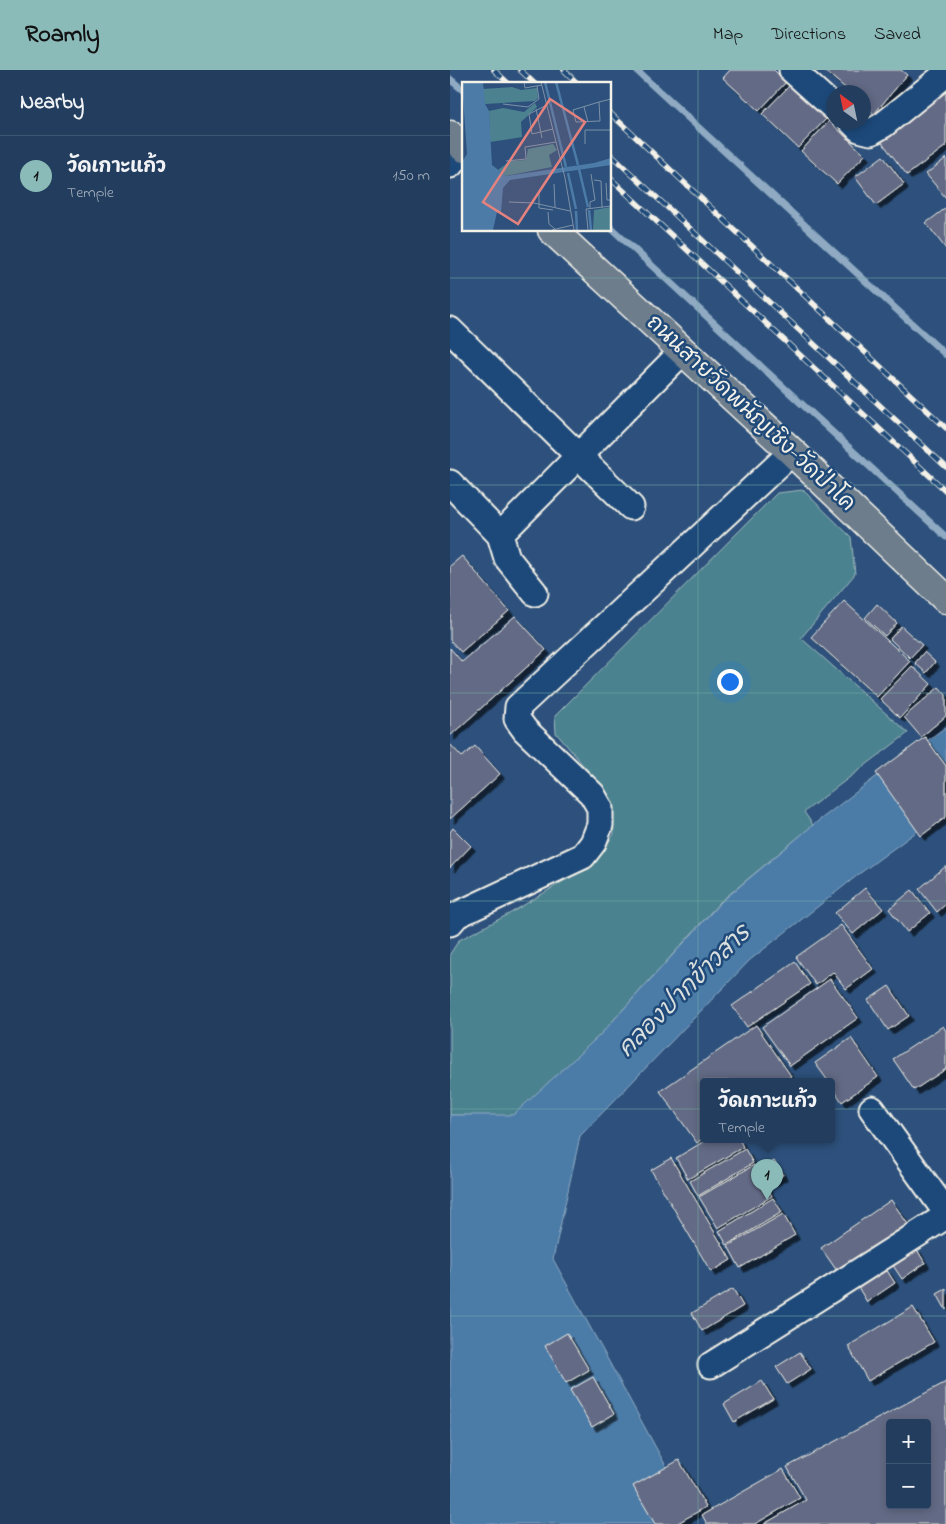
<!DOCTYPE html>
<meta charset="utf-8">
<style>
:root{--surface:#223d5d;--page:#2e4866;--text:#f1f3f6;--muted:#a2aebc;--line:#3f5672;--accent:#8bbbb9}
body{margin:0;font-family:"Indie Flower","Playpen Sans Thai",sans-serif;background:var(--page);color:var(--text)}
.controls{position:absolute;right:15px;bottom:15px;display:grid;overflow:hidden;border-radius:5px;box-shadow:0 2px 8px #0003}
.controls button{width:45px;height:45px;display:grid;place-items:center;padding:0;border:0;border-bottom:1px solid var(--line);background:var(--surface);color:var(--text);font:25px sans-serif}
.compass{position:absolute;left:376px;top:15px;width:45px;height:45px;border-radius:50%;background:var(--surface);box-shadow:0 2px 8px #0003;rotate:327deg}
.you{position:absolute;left:279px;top:611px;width:18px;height:18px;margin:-12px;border:4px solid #fff;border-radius:50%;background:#1a73e8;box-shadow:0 0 0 8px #1a73e833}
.badge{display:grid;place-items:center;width:32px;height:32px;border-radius:50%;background:var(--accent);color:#111;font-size:16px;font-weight:700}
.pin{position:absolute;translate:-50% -41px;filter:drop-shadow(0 1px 2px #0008)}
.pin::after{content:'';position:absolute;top:26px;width:18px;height:15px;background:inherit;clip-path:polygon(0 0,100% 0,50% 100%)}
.popup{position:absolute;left:250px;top:1008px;width:135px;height:65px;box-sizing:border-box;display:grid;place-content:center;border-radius:5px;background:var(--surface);filter:drop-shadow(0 1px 4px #0005);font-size:16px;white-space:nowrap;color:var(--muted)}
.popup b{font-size:19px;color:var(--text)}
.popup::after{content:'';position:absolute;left:50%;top:100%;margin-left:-10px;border:10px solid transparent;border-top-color:var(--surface)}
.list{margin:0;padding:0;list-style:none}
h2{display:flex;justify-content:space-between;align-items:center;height:65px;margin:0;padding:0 20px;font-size:21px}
h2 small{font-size:16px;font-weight:400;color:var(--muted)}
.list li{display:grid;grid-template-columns:32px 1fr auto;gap:15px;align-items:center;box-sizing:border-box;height:80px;padding:0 20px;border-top:1px solid var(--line)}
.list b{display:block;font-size:19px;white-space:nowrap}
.list p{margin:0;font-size:16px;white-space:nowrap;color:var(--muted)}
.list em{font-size:16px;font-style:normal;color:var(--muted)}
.map{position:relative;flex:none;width:496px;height:1454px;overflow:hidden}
header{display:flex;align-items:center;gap:30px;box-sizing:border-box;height:70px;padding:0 25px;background:var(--accent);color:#111}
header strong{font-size:24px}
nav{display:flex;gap:28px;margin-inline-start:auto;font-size:18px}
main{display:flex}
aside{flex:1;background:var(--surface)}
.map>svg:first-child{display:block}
.green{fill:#4c8290;stroke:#a0babc}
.water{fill:#4c7ba8;stroke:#8faac2}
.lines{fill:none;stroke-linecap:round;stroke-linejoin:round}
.stream{stroke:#8faac2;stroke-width:7}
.building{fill:#636b85;stroke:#f4f1e8;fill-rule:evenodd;filter:url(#shadow)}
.minor-casing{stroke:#f4f1e8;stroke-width:29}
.major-casing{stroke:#f4f1e8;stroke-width:31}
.minor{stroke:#1f4a7a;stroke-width:25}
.major{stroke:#6d7d8c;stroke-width:28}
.rail-casing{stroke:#f4f1e8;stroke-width:5.5}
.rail{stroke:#1f4a7a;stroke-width:4;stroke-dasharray:11;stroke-linecap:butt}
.grid{fill:none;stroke:#76ada5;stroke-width:1;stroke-opacity:0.55}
.labels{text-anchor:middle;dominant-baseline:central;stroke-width:5;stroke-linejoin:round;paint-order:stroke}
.street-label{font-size:22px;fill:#f4f1e8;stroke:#1f4a7a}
.water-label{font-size:24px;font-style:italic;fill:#dbdfde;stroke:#1f4a7a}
.inset-river{fill:none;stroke:#4c7ba8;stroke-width:2.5}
.inset-road{fill:none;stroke:#7d91a7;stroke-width:1}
.view{fill:#e4827e;fill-opacity:0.15;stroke:#e4827e;stroke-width:2.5}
.inset-edge{fill:none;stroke:#f4f1e8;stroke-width:2.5}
</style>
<header>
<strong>Roamly</strong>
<nav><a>Map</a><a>Directions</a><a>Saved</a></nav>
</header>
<main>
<aside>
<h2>Nearby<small></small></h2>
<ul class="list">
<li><span class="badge">1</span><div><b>วัดเกาะแก้ว</b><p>Temple</p></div><em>150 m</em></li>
</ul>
</aside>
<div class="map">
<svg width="496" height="1454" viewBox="0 0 496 1454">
<defs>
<filter id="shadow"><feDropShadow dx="4.5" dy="4.5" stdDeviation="0" flood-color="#0009"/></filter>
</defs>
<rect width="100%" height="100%" fill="#2d517c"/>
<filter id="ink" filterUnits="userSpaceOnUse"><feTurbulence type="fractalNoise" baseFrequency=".02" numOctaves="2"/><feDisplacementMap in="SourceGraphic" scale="10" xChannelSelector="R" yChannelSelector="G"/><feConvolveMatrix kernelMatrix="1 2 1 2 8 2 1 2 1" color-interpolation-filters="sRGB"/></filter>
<g filter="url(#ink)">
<path class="green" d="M 353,420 L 401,467 L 405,504 L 351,568 L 458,663 L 354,742 L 363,755 L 270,832 L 151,964 L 63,1046 L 0,1045 L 0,884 L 9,870 L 59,844 L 145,792 L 164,764 L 161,728 L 106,663 L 105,646 L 327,423 Z"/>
<path class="water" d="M 496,657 L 496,740 L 413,801 L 300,890 L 130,1066 L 103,1189 L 241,1442 L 219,1454 L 0,1454 L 0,1045 L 63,1045 L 151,964 L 271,832 L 363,755 L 435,700 Z"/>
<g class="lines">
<path class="stream" d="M 186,0 L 496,285
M 0,9 L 14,21
M 160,157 L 496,467"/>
</g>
<path class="building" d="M 280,0 L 324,0 L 336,12 L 309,41 L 273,8 Z
M 374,0 L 451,0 L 457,5 L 424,44 L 413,35 L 413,22 L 400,22 Z
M 340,15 L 376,49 L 348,78 L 312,44 Z
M 496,17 L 496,76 L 457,105 L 428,67 Z
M 379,51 L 415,85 L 387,114 L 351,81 Z
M 433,86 L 454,114 L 426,135 L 405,107 Z
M 496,88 L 496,128 L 476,104 Z
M 496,138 L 496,179 L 476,153 Z
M 12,486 L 59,541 L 11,582 L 0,570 L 0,496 Z
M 394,531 L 460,591 L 427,627 L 361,567 Z
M 427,534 L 447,553 L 435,566 L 415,548 Z
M 65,546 L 96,580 L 0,666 L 0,578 L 12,592 Z
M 451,556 L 472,575 L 460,588 L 440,569 Z
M 474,582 L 485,592 L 476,603 L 465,593 Z
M 462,596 L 481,614 L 450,648 L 430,629 Z
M 489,617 L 496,625 L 496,646 L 471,667 L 454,647 Z
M 475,667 L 496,696 L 496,747 L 471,766 L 426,703 Z
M 0,674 L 12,687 L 25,676 L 50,704 L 0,749 Z
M 3,758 L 21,776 L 0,798 L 0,762 Z
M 496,796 L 496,834 L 487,842 L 469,819 Z
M 415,818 L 433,839 L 403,864 L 385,843 Z
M 462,820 L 480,843 L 457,862 L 439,839 Z
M 391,855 L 423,899 L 396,919 L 383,902 L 366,915 L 346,887 Z
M 345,892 L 360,914 L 297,957 L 282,936 Z
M 380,909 L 408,948 L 340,996 L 312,957 Z
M 439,916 L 459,946 L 438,960 L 418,930 Z
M 306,955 L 341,1006 L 334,1011 L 253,1011 L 253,1068 L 247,1073 L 210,1021 Z
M 493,956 L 496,961 L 496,999 L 464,1020 L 443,989 Z
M 401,968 L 428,1007 L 392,1032 L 381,1015 L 381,1011 L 378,1011 L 365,993 Z
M 258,1069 L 289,1069 L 293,1077 L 238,1109 L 226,1088 Z
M 295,1079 L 303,1093 L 248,1126 L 240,1111 Z
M 221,1088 L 281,1190 L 261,1202 L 201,1100 Z
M 324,1091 L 333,1105 L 319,1114 L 311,1099 Z
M 304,1095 L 322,1126 L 268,1158 L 249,1127 Z
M 323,1128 L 332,1142 L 277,1175 L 269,1161 Z
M 441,1130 L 462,1160 L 392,1208 L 371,1178 Z
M 333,1144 L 345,1165 L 290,1198 L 278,1176 Z
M 466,1178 L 475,1193 L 452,1209 L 442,1194 Z
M 436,1199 L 445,1213 L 417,1232 L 408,1217 Z
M 283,1219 L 293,1236 L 252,1261 L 242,1243 Z
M 496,1219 L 496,1240 L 487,1224 Z
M 463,1237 L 484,1272 L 418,1311 L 398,1276 Z
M 117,1263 L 139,1300 L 116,1313 L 95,1276 Z
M 350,1282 L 361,1299 L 337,1314 L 326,1297 Z
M 143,1307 L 164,1344 L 142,1357 L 120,1320 Z
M 312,1311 L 323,1329 L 284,1352 L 274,1334 Z
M 496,1312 L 496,1454 L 314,1454 L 356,1430 L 337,1397 ZM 440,1353 L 477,1353 L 477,1435 L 440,1435 Z
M 229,1390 L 256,1437 L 226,1454 L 205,1454 L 183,1416 Z
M 333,1399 L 350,1428 L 305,1454 L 257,1454 L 252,1445 Z"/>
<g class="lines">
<defs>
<path id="minor" d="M 342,0 L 383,37
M 402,52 L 409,59 L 421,62 L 433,55 L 496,4
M 0,95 L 14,78
M 0,260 L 181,437
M 0,413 L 50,465 L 233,281
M 50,465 L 57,488 L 85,523
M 0,853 L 7,845 L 133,786 L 143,773 L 150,755 L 150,738 L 142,724 L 75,660 L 67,649 L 68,637 L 342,382
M 422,1039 L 496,1142
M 261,1295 L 358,1234 L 496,1146"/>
<path id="major" d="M 0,65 L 14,78
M 102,160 L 342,382 L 496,529"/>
</defs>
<use href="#minor" class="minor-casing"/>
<use href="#major" class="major-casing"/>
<use href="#minor" class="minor"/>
<use href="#major" class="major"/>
<defs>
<path id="rail" d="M 44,0 L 59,14
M 70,0 L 85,14
M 114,0 L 128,14
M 160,43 L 496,358
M 160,84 L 496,397
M 160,108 L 496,421"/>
</defs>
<use href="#rail" class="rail-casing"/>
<use href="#rail" class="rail"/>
</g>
</g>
<path class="grid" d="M 248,0 L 248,1454M 0,208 L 496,208M 0,415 L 496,415M 0,623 L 496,623M 0,831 L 496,831M 0,1039 L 496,1039M 0,1246 L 496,1246"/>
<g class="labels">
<g class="street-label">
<text transform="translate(300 344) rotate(43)">ถนนสายวัดพนัญเชิง-วัดป่าโค</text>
</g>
<g class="water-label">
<text transform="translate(235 922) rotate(-45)">คลองปากข้าวสาร</text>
</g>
</g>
<g transform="translate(12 12)">
<rect width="149" height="149" fill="#2d517c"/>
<path d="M 50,5 L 59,8 L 75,6 L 76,16 L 73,19 L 23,22 L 20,7 ZM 73,21 L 75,25 L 59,40 L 60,55 L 28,60 L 27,29 L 41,26 L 62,30 ZM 91,62 L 95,68 L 87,73 L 90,85 L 44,94 L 36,88 L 48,79 L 64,78 L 66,67 ZM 149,125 L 149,148 L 131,148 L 132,128 Z" fill="#4c8290"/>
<path d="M 0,0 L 21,0 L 23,22 L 27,29 L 30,83 L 44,94 L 132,81 L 149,76 L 149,83 L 48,98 L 41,106 L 39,130 L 35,130 L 31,148 L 0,148 L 0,80 L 5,72 Z" fill="#4c7ba8"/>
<path class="inset-river" d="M 83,0 L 104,85M 94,0 L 116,83M 117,87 L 126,125M 106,91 L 114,127M 127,128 L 129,148M 114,129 L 115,148"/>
<path class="inset-road" d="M 62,0 L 63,6 L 80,3M 79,0 L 103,96 L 112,148M 137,20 L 138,39 L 114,40 L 111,28 L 137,20 L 149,17M 41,22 L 66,25 L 77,17 L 75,4M 85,23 L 67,32 L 70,52 L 91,47M 122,25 L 126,40M 74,27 L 80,56M 123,62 L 123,48 L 149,48M 44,79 L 64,77 L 63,65 L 94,60M 132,98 L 139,99 L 140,126M 144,101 L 145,118 L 149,118M 92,102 L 93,125M 77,112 L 77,126 L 91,128M 47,120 L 72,121 L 108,129M 128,126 L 128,120 L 133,118 L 129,92M 86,130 L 87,142 L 93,147M 90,148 L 111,143M 126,148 L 124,127 L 149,124"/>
<path class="view" d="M 88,17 L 123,40 L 56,142 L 21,120 Z"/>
<rect width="149" height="149" class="inset-edge"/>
</g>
</svg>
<div class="controls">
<button>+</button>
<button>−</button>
</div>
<svg class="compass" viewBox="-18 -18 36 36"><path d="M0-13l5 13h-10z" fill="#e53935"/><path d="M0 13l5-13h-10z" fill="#a2aebc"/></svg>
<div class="you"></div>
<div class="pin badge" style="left:317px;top:1130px">1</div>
<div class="popup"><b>วัดเกาะแก้ว</b>Temple</div>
</div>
</main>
